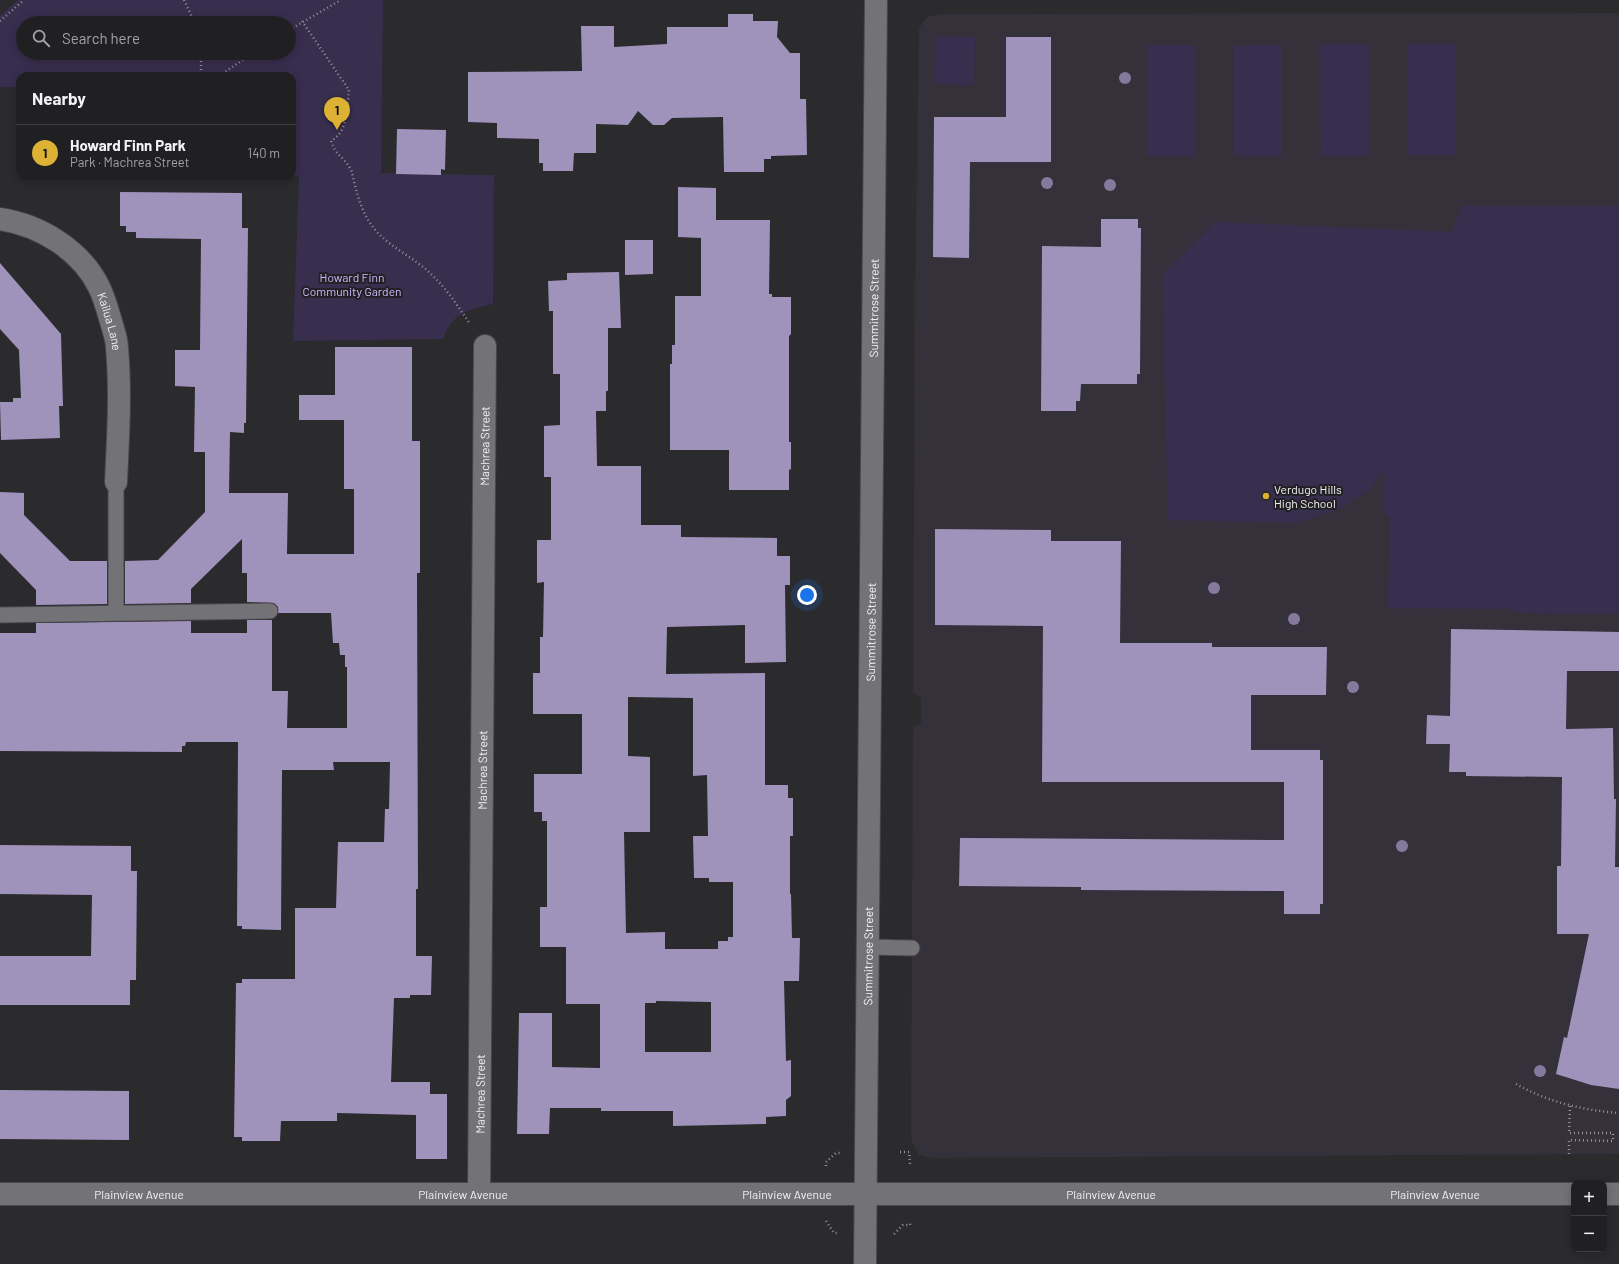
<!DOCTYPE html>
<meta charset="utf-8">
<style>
:root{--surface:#202022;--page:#28282a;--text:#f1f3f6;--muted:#a2a3a5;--line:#3d3e40;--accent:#ddb133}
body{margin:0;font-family:Barlow,sans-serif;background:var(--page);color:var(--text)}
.controls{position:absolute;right:12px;bottom:12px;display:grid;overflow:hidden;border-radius:8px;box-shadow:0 2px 10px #0003}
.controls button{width:36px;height:36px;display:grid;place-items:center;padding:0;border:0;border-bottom:1px solid var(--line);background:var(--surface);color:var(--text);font:20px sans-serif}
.you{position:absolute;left:807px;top:595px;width:14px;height:14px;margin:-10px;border:3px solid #fff;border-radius:50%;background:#1a73e8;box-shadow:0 0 0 6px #1a73e833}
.badge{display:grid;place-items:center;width:26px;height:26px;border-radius:50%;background:var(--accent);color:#111;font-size:13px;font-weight:700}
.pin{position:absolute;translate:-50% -33px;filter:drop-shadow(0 1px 2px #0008)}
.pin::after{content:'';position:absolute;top:21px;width:14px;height:12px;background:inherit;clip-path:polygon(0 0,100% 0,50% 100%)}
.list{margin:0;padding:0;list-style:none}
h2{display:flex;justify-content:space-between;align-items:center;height:52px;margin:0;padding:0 16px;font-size:17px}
h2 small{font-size:13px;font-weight:400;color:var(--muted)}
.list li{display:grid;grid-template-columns:26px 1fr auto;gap:12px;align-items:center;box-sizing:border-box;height:56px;padding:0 16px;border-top:1px solid var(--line)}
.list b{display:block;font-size:15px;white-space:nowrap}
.list p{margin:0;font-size:13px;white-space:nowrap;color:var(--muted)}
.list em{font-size:13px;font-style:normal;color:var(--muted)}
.icon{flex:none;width:22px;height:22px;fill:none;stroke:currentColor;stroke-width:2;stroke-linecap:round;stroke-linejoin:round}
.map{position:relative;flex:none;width:1619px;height:1264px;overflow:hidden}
.search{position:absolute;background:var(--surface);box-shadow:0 2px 10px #0003;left:16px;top:16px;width:280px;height:44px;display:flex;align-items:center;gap:10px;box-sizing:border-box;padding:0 14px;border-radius:22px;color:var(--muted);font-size:15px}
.panel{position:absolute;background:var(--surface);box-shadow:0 2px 10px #0003;left:16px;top:72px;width:280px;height:108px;border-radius:12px}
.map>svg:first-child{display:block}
.built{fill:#34313b}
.green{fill:#382e4e;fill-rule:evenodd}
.building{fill:#9f93bc;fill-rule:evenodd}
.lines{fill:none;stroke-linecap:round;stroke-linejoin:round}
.lane-casing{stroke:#48474b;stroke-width:17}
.street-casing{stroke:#48474b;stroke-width:24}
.secondary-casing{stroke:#48474b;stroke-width:24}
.path{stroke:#949396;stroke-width:2.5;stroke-dasharray:1 3;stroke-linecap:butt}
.lane{stroke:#737276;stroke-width:15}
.street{stroke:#737276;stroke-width:22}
.secondary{stroke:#737276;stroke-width:22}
.tree{fill:#857a9e}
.poi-dot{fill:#ddb133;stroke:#212024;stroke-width:1.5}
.labels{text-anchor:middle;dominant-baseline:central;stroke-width:4;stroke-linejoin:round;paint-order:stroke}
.park-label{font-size:12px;fill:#cebbfb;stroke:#212024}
.street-label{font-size:12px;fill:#f1f0f2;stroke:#212024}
.poi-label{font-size:12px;fill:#f1f0f2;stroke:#212024;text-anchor:start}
</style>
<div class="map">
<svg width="1619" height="1264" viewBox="0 0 1619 1264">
<rect width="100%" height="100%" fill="#2b2a2d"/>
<path class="built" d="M 1619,13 L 1619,1154 L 932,1158 L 919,1155 L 913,1144 L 911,1136 L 913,727 L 921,724 L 921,698 L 913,693 L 915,298 L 919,28 L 927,17 L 941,14 Z"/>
<path class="green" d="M 18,0 L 383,0 L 381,173 L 494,175 L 493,304 C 468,310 452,313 443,339 L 293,341 L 299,176 L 292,176 L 292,76 L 20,76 L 20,87 L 0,87 L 0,16 ZM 23,23 L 289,23 L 289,53 L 23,53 Z
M 935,36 L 975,37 L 974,85 L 934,84 Z
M 1320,44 L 1369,44 L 1370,156 L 1321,156 Z
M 1408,44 L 1456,44 L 1456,155 L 1408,155 Z
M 1147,45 L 1195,45 L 1195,156 L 1147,156 Z
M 1234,45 L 1282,45 L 1282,156 L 1234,156 Z
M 1461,206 L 1619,206 L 1619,614 L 1517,613 L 1511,609 L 1388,608 L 1390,517 L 1383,513 L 1383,472 L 1371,489 L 1338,510 L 1295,523 L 1168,520 L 1162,275 L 1216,222 L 1452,232 Z"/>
<path class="building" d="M 728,14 L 753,14 L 753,21 L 778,21 L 777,37 L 790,53 L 800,53 L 800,99 L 806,99 L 807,155 L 771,156 L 771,159 L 764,159 L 764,172 L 724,172 L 723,117 L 672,118 L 664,125 L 653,125 L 638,111 L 628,125 L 596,124 L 596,153 L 574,153 L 573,171 L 543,171 L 543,163 L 539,163 L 539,139 L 497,138 L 497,123 L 468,122 L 468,72 L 582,71 L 581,26 L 614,26 L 614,47 L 667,44 L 667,27 L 728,27 Z
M 1006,37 L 1051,37 L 1051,162 L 970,162 L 969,258 L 933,257 L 934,117 L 1006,117 Z
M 397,129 L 446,130 L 445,170 L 441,169 L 441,175 L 396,174 Z
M 678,187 L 716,188 L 716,220 L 770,220 L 769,294 L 772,294 L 772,297 L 791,297 L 791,334 L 789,336 L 789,442 L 791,442 L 791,469 L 789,470 L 789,490 L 729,490 L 729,450 L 670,450 L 670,364 L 672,364 L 672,345 L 675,345 L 675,296 L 701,296 L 701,238 L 678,237 Z
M 120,192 L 242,193 L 242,228 L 248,228 L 246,423 L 244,423 L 244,433 L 230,432 L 229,493 L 288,493 L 287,554 L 354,554 L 354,489 L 344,489 L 344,420 L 299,420 L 299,395 L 335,395 L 335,347 L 412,347 L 412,441 L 420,441 L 420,573 L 417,573 L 418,889 L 416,889 L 416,956 L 432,956 L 431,995 L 410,995 L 410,998 L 394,998 L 391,1082 L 430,1082 L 430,1094 L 447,1094 L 447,1159 L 416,1159 L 416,1115 L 337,1113 L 337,1121 L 281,1121 L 280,1141 L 242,1141 L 242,1137 L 234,1137 L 236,983 L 242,983 L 242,979 L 295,979 L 295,908 L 336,908 L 338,842 L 384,842 L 385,809 L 389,809 L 390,762 L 333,762 L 334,770 L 282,770 L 281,930 L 242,929 L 242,926 L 237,926 L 238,742 L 186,742 L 185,746 L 182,746 L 182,752 L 0,751 L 0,633 L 36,633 L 36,623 L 191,621 L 191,633 L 247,633 L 247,620 L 272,620 L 272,691 L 288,691 L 287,728 L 347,728 L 347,667 L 345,667 L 345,655 L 340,655 L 339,643 L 333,643 L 331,613 L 278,613 L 278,607 L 274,603 L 247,602 L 247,573 L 242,573 L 242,539 L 191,589 L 191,603 L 125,604 L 125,561 L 158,560 L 205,512 L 205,452 L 194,452 L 195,387 L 175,386 L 175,350 L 200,350 L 201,239 L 136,238 L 136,232 L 126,232 L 126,226 L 120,226 Z
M 1101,219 L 1138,219 L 1138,228 L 1141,228 L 1140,374 L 1137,374 L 1137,384 L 1081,384 L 1080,401 L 1076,401 L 1076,411 L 1041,411 L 1042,246 L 1101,247 Z
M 625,240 L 653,240 L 653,274 L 625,275 Z
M 0,263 L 61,334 L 63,406 L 59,406 L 60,438 L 1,440 L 0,402 L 13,402 L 13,398 L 21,398 L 19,350 L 0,329 Z
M 619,272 L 621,328 L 608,328 L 608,391 L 606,391 L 606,411 L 596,411 L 597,466 L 641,466 L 641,525 L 681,525 L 681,537 L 777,538 L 777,556 L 790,556 L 790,585 L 785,585 L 786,662 L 745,663 L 745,625 L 667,627 L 666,674 L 765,673 L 765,785 L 788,785 L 788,798 L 793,798 L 793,836 L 790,836 L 790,894 L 791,894 L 792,938 L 800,938 L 799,981 L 784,981 L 786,1061 L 791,1060 L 791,1096 L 786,1100 L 786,1116 L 766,1117 L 766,1124 L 673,1126 L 673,1111 L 601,1111 L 601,1108 L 550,1108 L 549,1134 L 517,1134 L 519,1013 L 552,1013 L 552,1067 L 600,1068 L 600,1004 L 566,1004 L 566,947 L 540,947 L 540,907 L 547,907 L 547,821 L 542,821 L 542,812 L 534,812 L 534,774 L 582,774 L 582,714 L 533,714 L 533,673 L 540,673 L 540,637 L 543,637 L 544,582 L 537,583 L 537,540 L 551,540 L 551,477 L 544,477 L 544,426 L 560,425 L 560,374 L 553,374 L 553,311 L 549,311 L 548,281 L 567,280 L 567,273 ZM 628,697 L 693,698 L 693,776 L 707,775 L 708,836 L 693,836 L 694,878 L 709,878 L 709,882 L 733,882 L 733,937 L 728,937 L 728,941 L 718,941 L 718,949 L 665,949 L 665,932 L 626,933 L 624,832 L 650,832 L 650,757 L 628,756 ZM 656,1001 L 711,1002 L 711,1052 L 645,1052 L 645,1003 L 656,1003 Z
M 0,492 L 24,493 L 24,515 L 70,561 L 107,561 L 107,604 L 36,605 L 36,590 L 0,553 Z
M 935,529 L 1051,530 L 1051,541 L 1121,541 L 1120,643 L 1212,643 L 1212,647 L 1327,647 L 1326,695 L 1251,695 L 1251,750 L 1320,750 L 1320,760 L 1323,760 L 1323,904 L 1320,904 L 1320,914 L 1284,914 L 1284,891 L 1081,890 L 1081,887 L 959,886 L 960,838 L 1284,840 L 1284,782 L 1042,782 L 1043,626 L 935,625 Z
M 1451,629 L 1619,632 L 1619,671 L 1567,671 L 1566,729 L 1613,728 L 1614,799 L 1616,799 L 1615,867 L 1619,867 L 1619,1089 L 1591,1085 L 1556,1074 L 1564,1037 L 1567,1038 L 1589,934 L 1557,934 L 1557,866 L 1561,866 L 1562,777 L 1466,776 L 1466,772 L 1449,772 L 1450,744 L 1426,744 L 1427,715 L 1450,716 Z
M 0,845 L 131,846 L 131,871 L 137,871 L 136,980 L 130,980 L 130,1005 L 0,1005 L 0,956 L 91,956 L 92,895 L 0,894 Z
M 0,1090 L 129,1091 L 129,1140 L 0,1139 Z"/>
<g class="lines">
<defs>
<path id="lane" d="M 116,482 L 116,613
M 0,615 L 270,611
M 868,947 L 912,948"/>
<g id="street">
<path id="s1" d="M 0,219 C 40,225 81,250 99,287 C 105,299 108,312 112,325 C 114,332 117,340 117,348 C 121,393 118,438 116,482"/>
<path id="s2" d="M 479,1194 L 485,346"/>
</g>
<g id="secondary">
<path id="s3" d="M 0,1194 L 1574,1194"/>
<path d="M 1604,1194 L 1619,1194"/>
<path id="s4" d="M 865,1264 L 876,0"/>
</g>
</defs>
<use href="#lane" class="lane-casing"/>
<use href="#street" class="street-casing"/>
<use href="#secondary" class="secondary-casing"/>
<path class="path" d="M 184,0 L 195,23
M 0,21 L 24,0
M 302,21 L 349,90 C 347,107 348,132 331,141 C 336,156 343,156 350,168 C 353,173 353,179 355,185 C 359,202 365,219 377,232 C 392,248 414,258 430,273 C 446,288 458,306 470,324
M 289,30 L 341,0
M 201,53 L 201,76
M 219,76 L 253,53
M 1516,1084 C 1548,1102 1582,1110 1619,1113
M 900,1152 L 909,1152 L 910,1164
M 1569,1154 L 1569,1140 L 1613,1141 L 1613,1133 L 1569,1133 L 1570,1106
M 826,1166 L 826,1162 L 836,1153 L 840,1153
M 826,1221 L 834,1233 L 837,1233
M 894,1234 L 903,1225 L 910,1225 L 910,1222"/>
<use href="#lane" class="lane"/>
<use href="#street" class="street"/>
<use href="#secondary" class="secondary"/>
</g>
<g class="tree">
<circle cx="1125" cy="78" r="6"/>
<circle cx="1047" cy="183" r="6"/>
<circle cx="1110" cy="185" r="6"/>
<circle cx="1214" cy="588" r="6"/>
<circle cx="1294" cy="619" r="6"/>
<circle cx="1353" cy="687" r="6"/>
<circle cx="1402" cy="846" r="6"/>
<circle cx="1540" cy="1071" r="6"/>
</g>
<circle class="poi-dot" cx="1266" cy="496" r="4"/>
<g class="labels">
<g class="park-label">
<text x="352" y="277">Howard Finn<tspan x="352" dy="14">Community Garden</tspan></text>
</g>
<g class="street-label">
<text stroke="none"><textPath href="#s4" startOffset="956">Summitrose Street</textPath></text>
<text stroke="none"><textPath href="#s1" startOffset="161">Kailua Lane</textPath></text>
<text stroke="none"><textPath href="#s2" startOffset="748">Machrea Street</textPath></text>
<text stroke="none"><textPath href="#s4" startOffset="632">Summitrose Street</textPath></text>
<text stroke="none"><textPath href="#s2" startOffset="424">Machrea Street</textPath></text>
<text stroke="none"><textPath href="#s4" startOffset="308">Summitrose Street</textPath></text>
<text stroke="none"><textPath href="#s2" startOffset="100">Machrea Street</textPath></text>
<text stroke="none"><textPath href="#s3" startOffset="787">Plainview Avenue</textPath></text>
<text stroke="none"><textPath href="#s3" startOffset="1111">Plainview Avenue</textPath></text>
<text stroke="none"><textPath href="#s3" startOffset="1435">Plainview Avenue</textPath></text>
<text stroke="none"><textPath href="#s3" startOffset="139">Plainview Avenue</textPath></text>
<text stroke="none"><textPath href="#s3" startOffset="463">Plainview Avenue</textPath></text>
</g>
<g class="poi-label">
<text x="1274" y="489">Verdugo Hills<tspan x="1274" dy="14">High School</tspan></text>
</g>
</g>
</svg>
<div class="controls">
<button>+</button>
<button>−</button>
</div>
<div class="you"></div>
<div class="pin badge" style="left:337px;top:130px">1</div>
<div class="search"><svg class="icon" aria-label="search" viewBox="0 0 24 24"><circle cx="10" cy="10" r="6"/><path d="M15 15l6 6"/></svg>Search here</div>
<section class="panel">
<h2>Nearby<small></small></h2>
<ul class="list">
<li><span class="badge">1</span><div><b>Howard Finn Park</b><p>Park · Machrea Street</p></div><em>140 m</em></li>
</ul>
</section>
</div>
